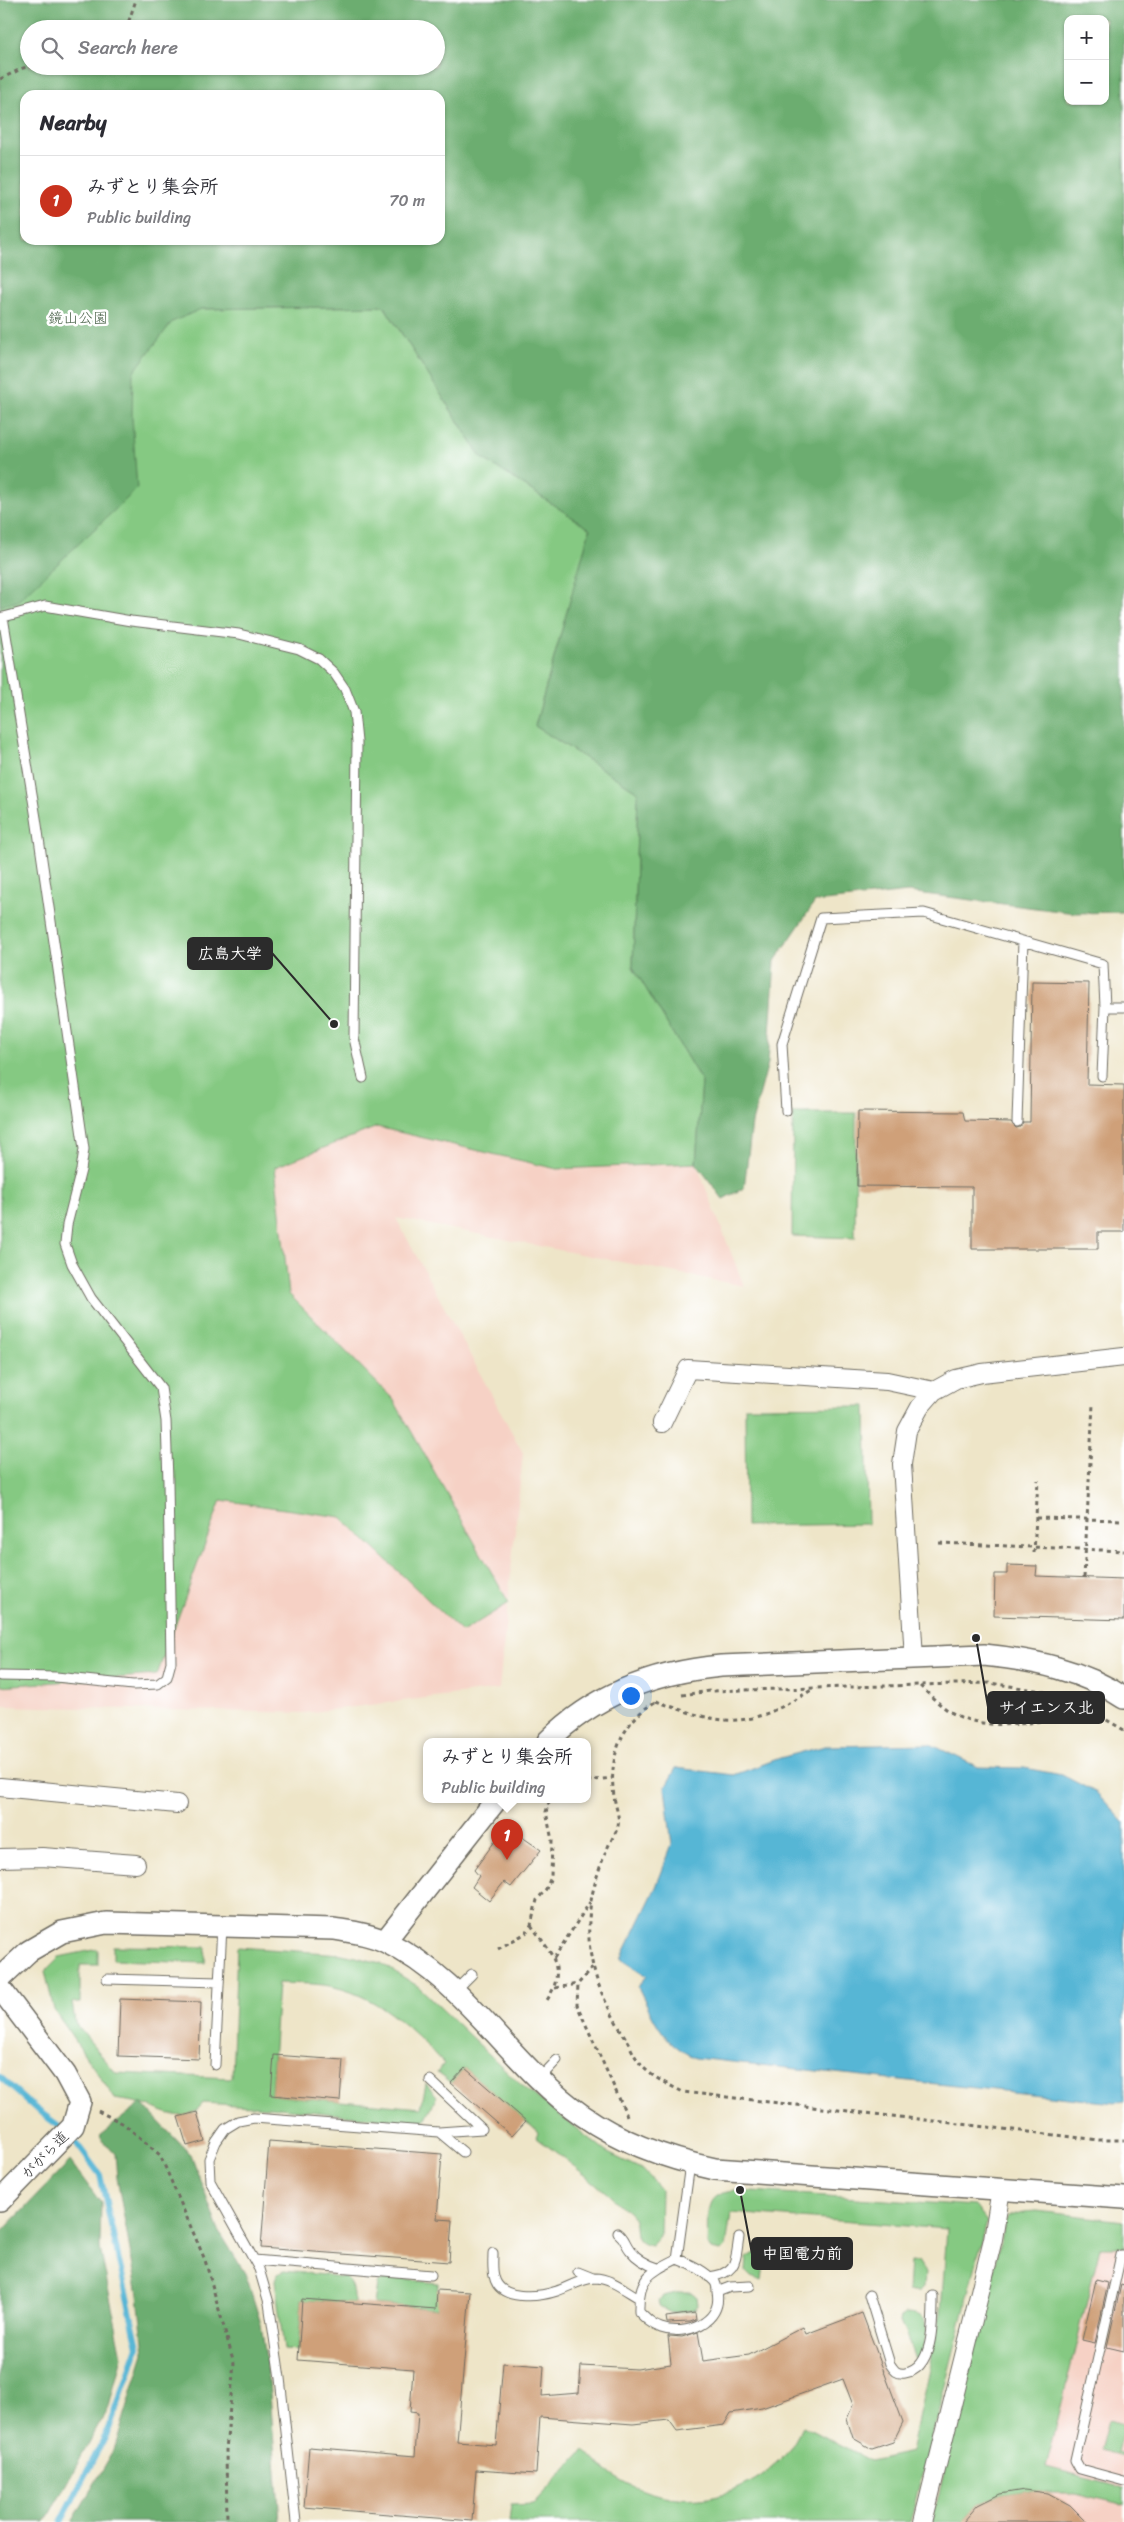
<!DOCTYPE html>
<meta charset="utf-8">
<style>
:root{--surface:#fff;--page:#f2f2f3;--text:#2b2b33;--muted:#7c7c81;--line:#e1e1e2;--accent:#c8321e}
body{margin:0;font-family:Sriracha,"Klee One",sans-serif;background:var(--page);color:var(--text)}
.controls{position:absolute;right:15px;top:15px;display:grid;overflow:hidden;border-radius:10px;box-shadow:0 1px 4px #0004}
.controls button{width:45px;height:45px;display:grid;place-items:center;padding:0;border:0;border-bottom:1px solid var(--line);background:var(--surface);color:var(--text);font:25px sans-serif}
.you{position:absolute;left:630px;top:1695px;width:18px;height:18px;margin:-12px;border:4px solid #fff;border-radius:50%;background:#1a73e8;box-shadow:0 0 0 8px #1a73e833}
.badge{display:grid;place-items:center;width:32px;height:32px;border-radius:50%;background:var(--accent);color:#fff;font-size:16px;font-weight:700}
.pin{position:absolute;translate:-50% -41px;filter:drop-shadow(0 1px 2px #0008)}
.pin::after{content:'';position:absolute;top:26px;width:18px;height:15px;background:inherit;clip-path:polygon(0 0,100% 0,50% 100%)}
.popup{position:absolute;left:423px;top:1738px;width:168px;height:65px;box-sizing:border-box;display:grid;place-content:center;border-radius:10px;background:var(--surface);filter:drop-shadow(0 1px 4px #0005);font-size:16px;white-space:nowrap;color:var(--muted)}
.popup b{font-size:19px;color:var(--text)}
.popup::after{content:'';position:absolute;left:50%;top:100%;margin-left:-10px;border:10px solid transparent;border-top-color:var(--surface)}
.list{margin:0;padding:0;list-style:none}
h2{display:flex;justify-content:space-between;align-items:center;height:65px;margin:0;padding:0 20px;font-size:21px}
h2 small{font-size:16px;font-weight:400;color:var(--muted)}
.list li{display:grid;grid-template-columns:32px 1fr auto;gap:15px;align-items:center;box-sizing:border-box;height:90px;padding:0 20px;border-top:1px solid var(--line)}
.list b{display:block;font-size:19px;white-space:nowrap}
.list p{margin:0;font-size:16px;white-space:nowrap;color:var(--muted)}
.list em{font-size:16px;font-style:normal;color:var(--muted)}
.icon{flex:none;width:28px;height:28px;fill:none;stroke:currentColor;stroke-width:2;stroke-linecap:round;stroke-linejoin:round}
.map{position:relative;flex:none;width:1124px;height:2522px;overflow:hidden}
.search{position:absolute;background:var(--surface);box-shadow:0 1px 4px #0004;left:20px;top:20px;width:425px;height:55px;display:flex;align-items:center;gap:12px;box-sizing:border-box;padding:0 18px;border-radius:28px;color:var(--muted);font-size:19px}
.panel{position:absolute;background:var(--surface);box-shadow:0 1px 4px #0004;left:20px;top:90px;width:425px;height:155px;border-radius:15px}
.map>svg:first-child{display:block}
.built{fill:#f6d1c5}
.green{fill:#85c982;stroke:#587a56}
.forest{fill:#6cad70;stroke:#4c6c4e;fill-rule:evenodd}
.water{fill:#57b6d5;stroke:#417080}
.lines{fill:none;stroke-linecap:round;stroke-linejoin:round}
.stream{stroke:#57b6d5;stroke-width:6}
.building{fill:#cfa079}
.service-casing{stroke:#6f6c62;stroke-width:11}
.minor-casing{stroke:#6f6c62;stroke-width:20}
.tertiary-casing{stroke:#6f6c62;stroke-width:24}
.path{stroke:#6f6c62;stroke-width:3;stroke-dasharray:4 4;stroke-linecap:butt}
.service{stroke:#fff;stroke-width:9}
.minor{stroke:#fff;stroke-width:18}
.tertiary{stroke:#fff;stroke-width:21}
.labels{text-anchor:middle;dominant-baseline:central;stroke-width:5;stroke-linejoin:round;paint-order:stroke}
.park-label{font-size:15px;fill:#4a6249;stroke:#fff}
.street-label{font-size:15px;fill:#2b2b2b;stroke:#fff}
.leader{fill:none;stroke:#2b2b2b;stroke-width:2}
.callout-dot{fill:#2b2b2b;stroke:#fff;stroke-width:2}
.callout{fill:#2b2b2b;stroke:#2b2b2b;stroke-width:2}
.callout-label{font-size:16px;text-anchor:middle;font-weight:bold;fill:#fff}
</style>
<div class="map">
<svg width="1124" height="2522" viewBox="0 0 1124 2522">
<rect width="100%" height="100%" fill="#fff"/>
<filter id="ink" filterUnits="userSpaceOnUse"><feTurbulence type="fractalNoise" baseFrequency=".02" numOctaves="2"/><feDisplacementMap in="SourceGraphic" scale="10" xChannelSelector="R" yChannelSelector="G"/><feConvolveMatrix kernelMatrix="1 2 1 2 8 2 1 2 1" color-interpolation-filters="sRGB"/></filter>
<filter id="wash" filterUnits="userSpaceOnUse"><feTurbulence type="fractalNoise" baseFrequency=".0096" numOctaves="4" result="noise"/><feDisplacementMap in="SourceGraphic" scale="20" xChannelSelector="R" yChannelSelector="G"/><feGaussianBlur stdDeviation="1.12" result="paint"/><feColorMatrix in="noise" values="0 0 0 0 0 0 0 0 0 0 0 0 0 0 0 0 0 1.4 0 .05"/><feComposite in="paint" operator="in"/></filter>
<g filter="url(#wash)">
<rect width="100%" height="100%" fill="#eee5c8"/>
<path class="built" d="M 384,306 L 481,457 L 590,529 L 535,726 L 638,792 L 633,967 L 702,1082 L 696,1163 L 744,1286 L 396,1218 L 523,1453 L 499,1689 L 305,1713 L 0,1706 L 0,617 L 201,309 Z
M 1037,2211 L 1124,2221 L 1124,2522 L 927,2522 L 949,2453 L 1005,2221 L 1010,2216 L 1020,2212 Z"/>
<path class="green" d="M 0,0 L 29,29 L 29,66 L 25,95 L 25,240 L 201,309 L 384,306 L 481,457 L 590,529 L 535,726 L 638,792 L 633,967 L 702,1082 L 696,1163 L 557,1169 L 377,1127 L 275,1167 L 289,1294 L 393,1399 L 509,1603 L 462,1632 L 341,1517 L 221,1500 L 157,1675 L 0,1686 Z
M 793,1113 L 856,1113 L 855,1238 L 792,1236 Z
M 866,1406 L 868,1524 L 746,1526 L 745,1407 Z
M 113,1946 L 206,1947 L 205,1963 L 113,1960 Z
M 237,1947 L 342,1954 L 381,1963 L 419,1987 L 519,2083 L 606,2152 L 643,2170 L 661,2189 L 660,2236 L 651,2246 C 627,2242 641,2225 630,2214 C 601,2186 567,2161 536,2137 L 538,2132 L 465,2068 L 451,2083 L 437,2072 L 444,2064 C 411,2028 376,1993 324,1985 C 309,1983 293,1984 278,1983 L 271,2095 L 421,2108 L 426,2084 L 437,2096 L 425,2120 L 413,2122 L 269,2107 L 203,2103 C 186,2127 165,2111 142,2104 C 134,2101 124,2101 115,2099 L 54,2010 L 45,1971 L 59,1957 L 98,1949 L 98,1965 L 80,1965 L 80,2002 L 72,2002 L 75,2023 L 116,2073 L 232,2078 Z
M 737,2190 L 975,2206 L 987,2222 L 910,2522 L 509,2522 L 511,2505 L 533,2504 L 584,2449 C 591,2456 598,2465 606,2470 C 663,2512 736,2508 785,2455 C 792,2447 798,2435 803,2426 L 870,2461 L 911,2452 L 941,2312 L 947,2229 L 731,2213 L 726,2247 L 721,2252 L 711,2250 L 707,2244 C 709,2214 701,2192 737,2190 Z
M 1037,2211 L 1124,2221 L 1124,2247 L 1100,2247 L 1046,2468 L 1124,2488 L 1124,2505 L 1075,2493 L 1048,2493 L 1024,2490 L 1000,2494 L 978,2505 L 963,2522 L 932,2522 L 1005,2221 C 1014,2211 1025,2212 1037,2211 Z
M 758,2251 L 765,2252 L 762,2281 L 751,2277 L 746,2272 L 747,2258 Z
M 910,2261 L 918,2262 L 925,2273 L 924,2287 L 920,2291 L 908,2291 Z
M 284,2271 L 344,2277 C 354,2284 354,2291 354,2303 L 302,2299 L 298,2350 L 284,2349 L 275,2280 L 277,2274 Z
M 390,2278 L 438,2283 L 437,2299 L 450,2310 L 374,2304 L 377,2284 L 382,2280 Z
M 681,2292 L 691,2292 L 697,2297 L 698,2305 L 695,2310 L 670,2313 L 661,2307 L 659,2302 L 663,2296 Z
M 906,2313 C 926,2313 929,2326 925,2343 C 924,2350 923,2357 917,2361 L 900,2321 L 901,2316 Z
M 1108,2420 L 1124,2424 L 1117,2452 L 1124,2454 L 1124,2457 L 1100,2451 Z"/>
<path class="forest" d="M 0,0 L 1124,0 L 1124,912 L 1075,913 L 908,892 L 815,902 L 775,961 L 768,1063 L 752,1123 L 744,1188 L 723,1199 L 696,1163 L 702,1082 L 633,967 L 638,792 L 535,726 L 590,529 L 481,457 L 384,306 L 201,309 L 172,322 L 133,373 L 132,417 L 137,489 L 18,601 L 0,606 ZM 1068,19 L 1105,19 L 1105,101 L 1068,101 ZM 29,29 L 436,29 L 436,66 L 29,66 ZM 25,95 L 440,95 L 440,240 L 25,240 Z
M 141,2103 L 191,2155 L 218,2229 L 246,2275 L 261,2324 L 269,2381 L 280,2522 L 72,2522 L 114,2450 L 144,2353 L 138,2295 L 117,2178 L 115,2154 L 99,2136 Z
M 70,2161 L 101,2203 L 100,2248 L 122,2356 L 109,2407 L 45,2522 L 0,2522 L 0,2234 Z"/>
<path class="water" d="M 930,1744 L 978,1767 L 1024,1768 L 1062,1775 L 1097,1793 L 1124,1822 L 1124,2101 L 1115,2103 L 695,2058 C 661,2042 654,2018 638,1987 L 647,1976 L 621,1959 L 656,1887 L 672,1845 L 665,1788 L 676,1768 L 734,1775 L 780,1758 L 825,1746 Z"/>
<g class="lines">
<path class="stream" d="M 0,2077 L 36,2109 L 59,2126 L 77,2144 L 100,2175 L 138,2347 L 109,2429 L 61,2522"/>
</g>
<g id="blocks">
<path class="building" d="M 1032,982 L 1089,983 L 1087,1084 L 1124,1085 L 1124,1232 L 1098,1232 L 1098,1249 L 972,1249 L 972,1187 L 857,1186 L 858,1111 L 963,1112 L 965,1121 L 1011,1122 L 1016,1128 L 1020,1127 L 1023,1122 L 1030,1122 Z
M 1007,1565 L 1037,1566 L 1036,1576 L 1124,1579 L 1124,1620 L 994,1616 L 995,1574 L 1007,1574 Z
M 506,1826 L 541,1850 L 511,1887 L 504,1882 L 489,1901 L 472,1887 L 479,1876 L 474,1870 Z
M 120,1999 L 201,2002 L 199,2059 L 118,2056 Z
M 274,2055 L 343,2060 L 340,2101 L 271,2095 Z
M 465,2068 L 526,2121 L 512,2136 L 451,2083 Z
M 197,2112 L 205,2141 L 187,2146 L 178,2117 Z
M 269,2141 L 442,2154 L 437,2219 L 452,2220 L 449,2262 L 261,2248 Z
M 1096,2280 L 1108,2283 L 1095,2343 L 1082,2340 Z
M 1121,2285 L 1124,2286 L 1124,2351 L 1107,2347 Z
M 437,2290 L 470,2292 L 457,2442 L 496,2445 L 503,2363 L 544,2366 L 542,2396 L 579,2393 L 581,2366 L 637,2369 L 671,2364 L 668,2336 L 682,2337 L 698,2332 L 703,2361 L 749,2355 L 803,2327 L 806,2334 L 862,2313 L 903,2422 L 893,2442 L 872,2449 L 853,2438 L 847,2419 L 853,2405 L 843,2379 L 762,2408 L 731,2413 L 724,2425 L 677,2431 L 669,2420 L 633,2424 L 540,2417 L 536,2474 L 476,2470 L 472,2521 L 304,2507 L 309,2447 L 415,2456 L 418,2413 L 410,2412 L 413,2369 L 298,2360 L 302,2299 L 436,2309 Z
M 695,2313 L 696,2320 L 690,2322 L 667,2323 L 666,2317 Z
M 1024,2490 L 1048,2493 L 1070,2505 L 1087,2522 L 963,2522 L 978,2505 L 1000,2494 Z"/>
</g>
</g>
<g filter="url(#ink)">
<use href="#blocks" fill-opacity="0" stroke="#6f6c62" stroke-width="1"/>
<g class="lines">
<defs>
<path id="service" d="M 0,618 L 45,606 L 131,621 L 239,634 L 299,649 L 319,659 L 334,673 L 345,689 L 354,712 L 357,742 L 354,1038 L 363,1078
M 1102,1076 L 1105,1007 L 1124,1007
M 786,1111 L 782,1044 L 821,918 L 924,913 L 1103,964 L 1105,1007
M 1017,1122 L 1023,941
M 0,1676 L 56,1677 L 133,1685 L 158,1684 L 167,1677 L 171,1662 L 168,1482 L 166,1421 L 161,1388 L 91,1298 L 72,1264 L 65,1244 L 67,1225 L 81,1170 L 84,1149 L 36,818 L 3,617
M 107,1979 L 219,1982
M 455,1991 L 472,1974
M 215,2065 L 222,1926
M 540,2078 L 557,2060
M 430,2080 L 482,2129
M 439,2132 L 482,2129
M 618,2233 C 625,2238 625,2244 630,2250 C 637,2259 648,2265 658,2268
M 493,2253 C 493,2260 492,2269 494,2276 C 499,2302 539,2297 557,2291 C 568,2287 582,2279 594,2278 C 610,2278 625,2290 639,2298
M 1124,2255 L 1121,2255 L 1075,2460 L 1080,2469 L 1124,2481
M 677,2259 C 691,2264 704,2270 714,2281 C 717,2284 717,2288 717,2292 C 723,2322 686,2337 661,2328 C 652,2325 646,2319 639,2312 C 638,2278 649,2273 677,2259 L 690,2164
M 254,2260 L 431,2275
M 578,2272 L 593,2278
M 709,2277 C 738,2273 735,2261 739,2237
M 717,2292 L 730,2287 L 750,2286
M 869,2295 L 890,2364 C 894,2370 896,2374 905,2373 C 934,2369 933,2320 933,2296
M 296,2522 L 280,2378 L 269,2303 L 259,2269 L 210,2181 L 209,2159 L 216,2142 L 225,2129 L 238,2121 L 254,2118 L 439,2132 L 463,2152"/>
<path id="minor" d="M 662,1423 L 688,1369 L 887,1381 L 934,1391
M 914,1658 L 902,1464 L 907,1431 L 920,1407 L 934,1391 L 956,1379 L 982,1373 L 1124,1357
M 0,1787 L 177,1804
M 0,1858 L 42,1857 L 136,1864
M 923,2522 L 993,2239 L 1001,2189"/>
<path id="tertiary" d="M 548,1741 C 595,1694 656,1672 721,1666 L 984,1655 C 1033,1660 1083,1670 1124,1698
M 385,1941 L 497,1799
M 0,1978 L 29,1951 L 62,1932 L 106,1923 L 334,1929 C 352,1932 370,1934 386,1942 C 466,1980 510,2065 582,2115 C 622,2143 668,2159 715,2169 L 1124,2198
M 0,1988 L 65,2074 L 80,2102 L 73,2126 L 0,2201"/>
</defs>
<use href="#service" class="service-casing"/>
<use href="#minor" class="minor-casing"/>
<use href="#tertiary" class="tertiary-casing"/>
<path class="path" d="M 126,29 L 136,0
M 0,79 L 23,68 L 35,66
M 1036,1518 L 1124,1520
M 939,1543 L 1124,1551
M 1034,1553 L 1038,1480
M 1084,1578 L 1093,1404
M 920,1686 C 933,1698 946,1712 963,1718 C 1003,1733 1051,1719 1091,1711
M 682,1695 L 710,1691 L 990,1683 L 1042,1691 L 1091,1711 L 1124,1730
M 656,1701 C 727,1727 747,1730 813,1689
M 655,1702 C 621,1722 608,1759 614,1796 C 615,1806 620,1816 618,1826 C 616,1833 611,1840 608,1847 C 601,1863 594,1883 591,1901 C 583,1955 597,1991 625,2037 C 630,2046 635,2058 642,2066 C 653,2078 669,2085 683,2092 L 1099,2140 L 1124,2140
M 587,1781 L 612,1778
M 531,1925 C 550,1952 568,1968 547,2000
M 498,1949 L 526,1933 L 531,1925 L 537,1900 L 546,1889 L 551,1877 L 552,1840 L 546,1812 L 550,1799
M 554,1958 L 590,1902
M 592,1968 L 578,1984 L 577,2005 L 628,2118
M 555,1988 L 578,1984
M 98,2111 L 124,2124 L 160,2155 L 205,2260 L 234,2363 L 226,2450 L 227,2522"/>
<use href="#service" class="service"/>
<use href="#minor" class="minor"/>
<use href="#tertiary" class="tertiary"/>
</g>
</g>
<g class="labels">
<g class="park-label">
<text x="78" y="318">鏡山公園</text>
</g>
<g class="street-label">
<text transform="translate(45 2155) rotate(-46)">ががら道</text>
</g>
</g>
<path class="leader" d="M334 1024L272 953M976 1638L988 1707M740 2190L752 2254"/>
<g class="callout-dot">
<circle cx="334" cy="1024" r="5"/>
<circle cx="976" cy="1638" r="5"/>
<circle cx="740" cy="2190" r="5"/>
</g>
<g class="callout">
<rect x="188" y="938" width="84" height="31" rx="5"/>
<rect x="988" y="1692" width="116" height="31" rx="5"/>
<rect x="752" y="2238" width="100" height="31" rx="5"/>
</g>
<g class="callout-label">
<text x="230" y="959">広島大学</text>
<text x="1046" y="1713">サイエンス北</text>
<text x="802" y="2259">中国電力前</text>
</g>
</svg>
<div class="controls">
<button>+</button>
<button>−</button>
</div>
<div class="you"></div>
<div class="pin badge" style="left:507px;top:1860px">1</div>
<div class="popup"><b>みずとり集会所</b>Public building</div>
<div class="search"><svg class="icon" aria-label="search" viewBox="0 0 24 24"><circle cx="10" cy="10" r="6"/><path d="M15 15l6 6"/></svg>Search here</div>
<section class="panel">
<h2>Nearby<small></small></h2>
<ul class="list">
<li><span class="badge">1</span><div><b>みずとり集会所</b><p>Public building</p></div><em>70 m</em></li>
</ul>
</section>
</div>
